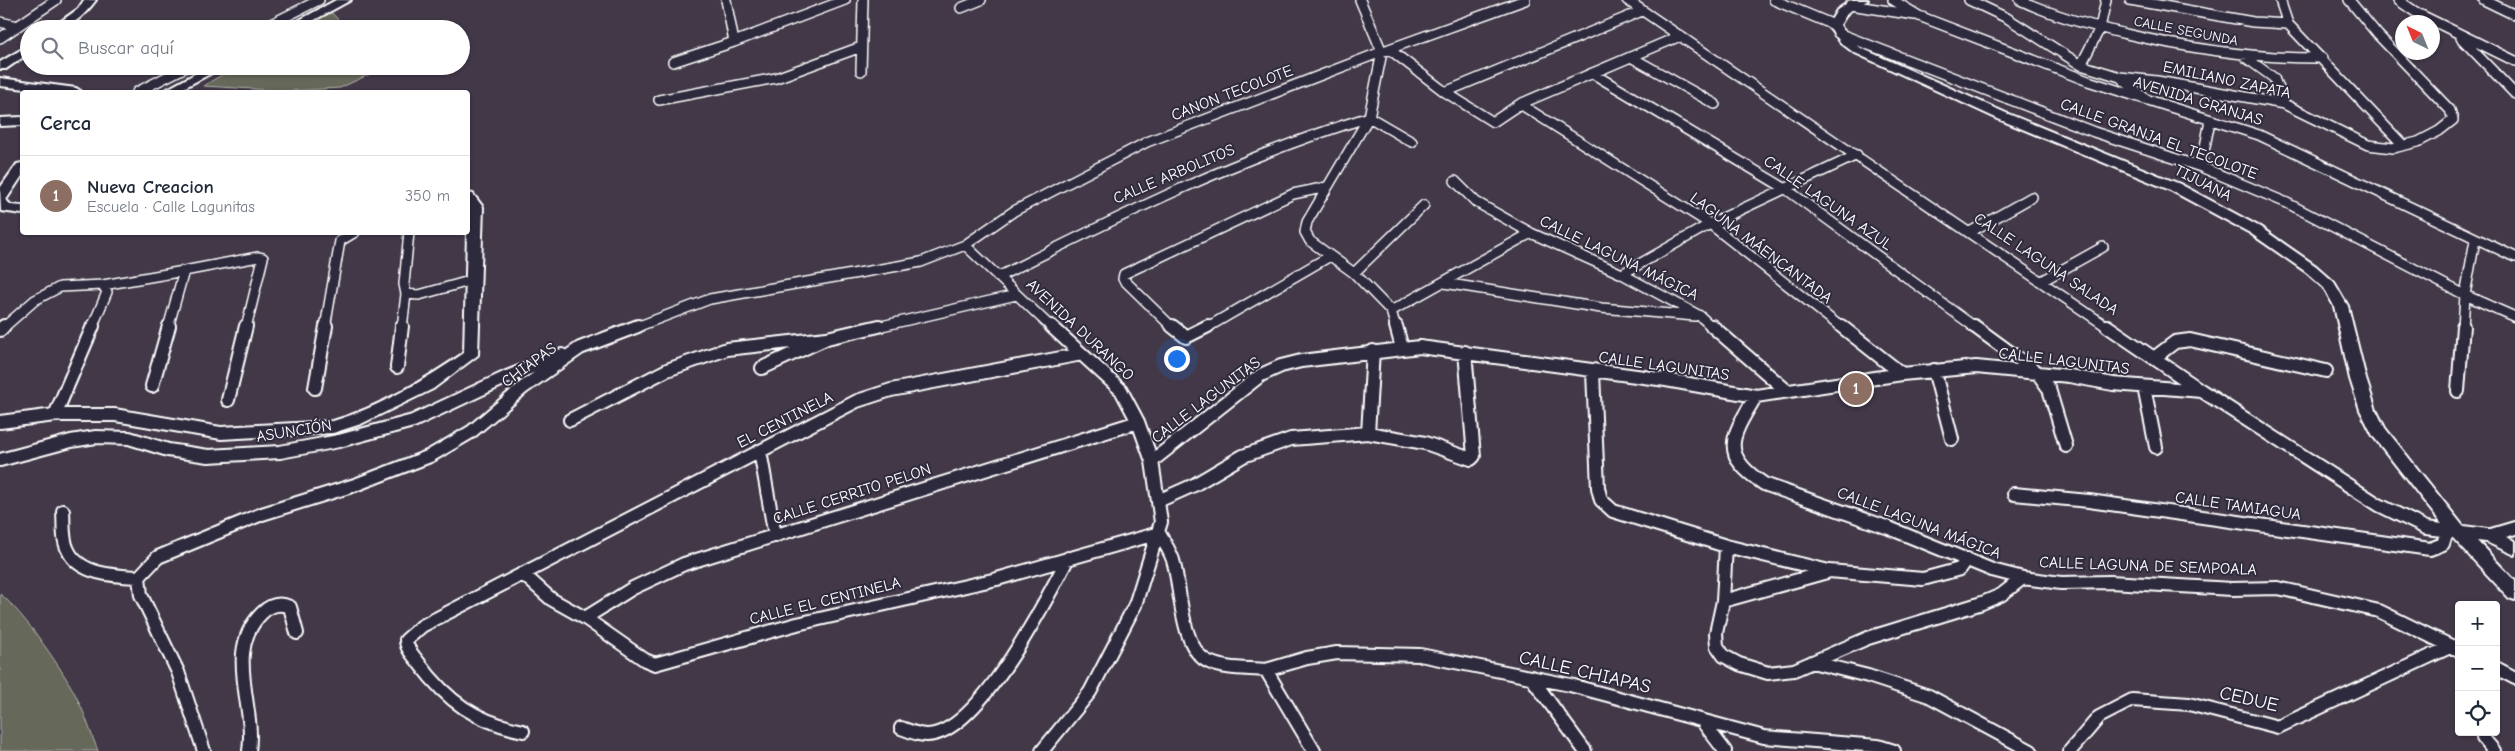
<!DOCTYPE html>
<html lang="es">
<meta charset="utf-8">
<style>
:root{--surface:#fff;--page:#f2f2f3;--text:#1f2937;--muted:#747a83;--line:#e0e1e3;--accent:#1a73e8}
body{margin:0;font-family:"Comic Neue",sans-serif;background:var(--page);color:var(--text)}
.controls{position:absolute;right:15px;bottom:15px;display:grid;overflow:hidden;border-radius:5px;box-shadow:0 1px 4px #0004}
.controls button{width:45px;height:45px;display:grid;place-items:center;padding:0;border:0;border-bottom:1px solid var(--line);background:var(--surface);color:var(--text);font:25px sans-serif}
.compass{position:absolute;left:2395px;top:15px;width:45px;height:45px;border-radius:50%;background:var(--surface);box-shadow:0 1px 4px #0004;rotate:317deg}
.you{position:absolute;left:1176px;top:358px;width:18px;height:18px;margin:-12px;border:4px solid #fff;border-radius:50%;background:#1a73e8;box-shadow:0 0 0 8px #1a73e833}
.badge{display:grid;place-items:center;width:32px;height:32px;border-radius:50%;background:var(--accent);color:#fff;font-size:16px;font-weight:700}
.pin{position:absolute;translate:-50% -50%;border:2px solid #fff;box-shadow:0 1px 5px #0006}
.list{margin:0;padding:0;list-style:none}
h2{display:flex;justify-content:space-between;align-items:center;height:65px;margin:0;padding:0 20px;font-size:21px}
h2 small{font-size:16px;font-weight:400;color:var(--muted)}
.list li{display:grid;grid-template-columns:32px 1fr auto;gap:15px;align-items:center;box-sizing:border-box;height:80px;padding:0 20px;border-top:1px solid var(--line)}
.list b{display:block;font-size:19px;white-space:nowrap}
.list p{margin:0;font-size:16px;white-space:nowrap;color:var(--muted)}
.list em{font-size:16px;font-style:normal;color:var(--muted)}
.icon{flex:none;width:28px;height:28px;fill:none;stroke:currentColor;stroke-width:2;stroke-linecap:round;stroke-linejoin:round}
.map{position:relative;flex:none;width:2515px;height:751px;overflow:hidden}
.search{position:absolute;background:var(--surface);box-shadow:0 1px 4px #0004;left:20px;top:20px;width:450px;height:55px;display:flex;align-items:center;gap:12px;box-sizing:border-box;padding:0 18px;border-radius:28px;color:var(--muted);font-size:19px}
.panel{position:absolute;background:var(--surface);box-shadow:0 1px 4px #0004;left:20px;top:90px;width:450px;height:145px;border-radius:5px}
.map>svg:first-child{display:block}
.green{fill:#66685a;stroke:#b2b4ac}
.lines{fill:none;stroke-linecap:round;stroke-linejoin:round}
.street-far1-casing{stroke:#fff;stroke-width:12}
.street-casing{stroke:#fff;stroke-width:16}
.secondary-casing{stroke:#fff;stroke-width:4}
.street-far1{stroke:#2f2a3d;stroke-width:9}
.street{stroke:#2f2a3d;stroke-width:12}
.secondary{fill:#2f2a3d;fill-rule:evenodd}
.labels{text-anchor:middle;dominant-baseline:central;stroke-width:4;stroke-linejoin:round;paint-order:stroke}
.far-street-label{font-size:14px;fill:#fff;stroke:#2f2a3d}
.street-label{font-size:16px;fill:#fff;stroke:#2f2a3d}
.near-street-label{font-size:19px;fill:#fff;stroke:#2f2a3d}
</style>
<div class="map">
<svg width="2515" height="751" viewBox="0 0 2515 751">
<rect width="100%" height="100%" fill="#423848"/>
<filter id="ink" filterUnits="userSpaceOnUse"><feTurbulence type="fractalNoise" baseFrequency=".02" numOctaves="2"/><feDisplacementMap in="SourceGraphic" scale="10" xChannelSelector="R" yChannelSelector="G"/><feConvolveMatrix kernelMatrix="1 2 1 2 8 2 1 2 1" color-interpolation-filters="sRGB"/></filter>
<g filter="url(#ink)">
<path class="green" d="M 331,12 L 347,29 L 302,29 Z
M 237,66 L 385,66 L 385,67 L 340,88 L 287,91 L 203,86 Z
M 0,594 C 22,610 66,674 78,700 C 86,716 91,734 98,751 L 0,751 Z"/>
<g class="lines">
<defs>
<path id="street-far1" d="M 726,0 L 734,42
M 1360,0 L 1382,52 L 1369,117 L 1307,222 L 1305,232 L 1310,241 L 1354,273 L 1391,311 L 1396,328
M 1627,0 L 2109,328
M 1774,0 L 1834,25
M 1893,0 L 1919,16 L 2088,81 L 2259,135 L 2515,257
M 1969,0 L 2007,18 L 2081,65 L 2120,77 L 2157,81 L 2284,104 L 2368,145 L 2393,148 L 2418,142 L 2439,131 L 2453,120 L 2450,110 L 2378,35 L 2349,0
M 2020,0 C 2054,16 2089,25 2126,34 C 2191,49 2256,59 2323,58
M 2130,0 L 2253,22 L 2288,24
M 2280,0 L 2288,24 L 2403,145
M 2398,0 L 2417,13 L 2515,61
M 2484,0 L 2515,15
M 1850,5 L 1915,15
M 961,8 L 981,0
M 0,22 L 18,26
M 261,29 L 319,0
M 1838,33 L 2094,132 L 2201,167 L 2287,203 L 2465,295 L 2515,317
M 0,38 L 56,0
M 2461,38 L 2515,94
M 1389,49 L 1445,92 L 1493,122 L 1520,104 L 1680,36
M 1631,57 L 1715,104
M 2245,57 L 2274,78 L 2284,104
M 673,62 L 734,42 L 845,0
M 2081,65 L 2100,28 L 2106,0
M 861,71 L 863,0
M 1592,73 L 1786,189 L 1976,328
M 2120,77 L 2147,100
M 137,92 L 188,66
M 1445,92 L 1642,11
M 659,100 L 776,78 L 861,47
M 1520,104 L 1710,224 L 1842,328
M 1369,117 L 1412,142
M 2201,167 L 2210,121
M 1455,181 L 1476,202 L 1531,233 L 1622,274 L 1700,316 L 1713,328
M 409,232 L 404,284 L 406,294 L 419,295 L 473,280
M 1970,232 L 2032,197
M 965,245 L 1052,328
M 184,271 L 258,257 L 263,258 L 246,328
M 1354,273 L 1424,205
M 1622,274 L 1710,224 L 1857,155
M 998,277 C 1119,216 1239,157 1369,117
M 2042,281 L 2103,247
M 1444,283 L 1601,308 L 1695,316
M 103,285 L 184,271 L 168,328
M 1391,311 L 1531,233
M 3,328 L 35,300 L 60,287 L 103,285 L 107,292 L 92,328
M 325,328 L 340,241 L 355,232
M 402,328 L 406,294
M 634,328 L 710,299 L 921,262 L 965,245 L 1014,211 L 1147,142 L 1389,49 L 1525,0
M 873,328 L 1016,295
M 1173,328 L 1123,279 L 1124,274 L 1293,194 L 1327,187
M 1206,328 L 1330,256
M 2463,328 L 2465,295 L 2475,240"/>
<path id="street" d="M 1172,326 L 1186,337 L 1208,326
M 1396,326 L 1402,348
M 1712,326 L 1787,391
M 1841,326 L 1902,374
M 1974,326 L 2037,372 L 2049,389 L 2066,446
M 2107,326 L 2202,391 L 2379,505 L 2426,528 L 2458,532
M 0,330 L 4,326
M 2154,358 L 2175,342 L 2190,340 L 2326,371
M 397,367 L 402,326
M 762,368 L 827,338 L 879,326
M 1934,370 L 1952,439
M 1593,372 L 1598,488 L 1601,500 L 1613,511 L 1726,546 L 1829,571 L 1923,579 L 1960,569 L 1967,559
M 152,386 L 169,326
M 2144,387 L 2156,447
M 315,388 L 326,326
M 2458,391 L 2463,326
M 1756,396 C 1732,436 1718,454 1764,484 L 1889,528 L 1992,570 L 2023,578 L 2061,583 L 2110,582 L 2232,589 L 2278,588 L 2379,611 L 2459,650
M 228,400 L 246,326
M 570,420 L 667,370 L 727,349 L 827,338
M 0,422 L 55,415 L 93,326
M 1368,433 L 1373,351
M 760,451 L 775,536
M 0,460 L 71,441 L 96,437 L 129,438 L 168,450 L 208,456 L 280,452 L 339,441 L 413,421 L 507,377 L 562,355
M 1152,461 L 1261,375 L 1281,366 L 1301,361 L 1420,347 L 1666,380 L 1756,396 L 1902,374 L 1976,367 L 2069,376 L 2113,384 L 2202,391
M 2014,494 L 2089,501 L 2430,549 L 2443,544 L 2447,531
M 1158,501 L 1194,485 L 1243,456 L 1291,439 L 1368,433 L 1425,443 L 1471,459 L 1474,456 L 1465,352
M 63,511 C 64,524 62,539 68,550 C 79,575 116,576 139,577
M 2488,536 L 2515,528
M 1726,546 L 1723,601 L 1716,633 L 1717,646 L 1724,656 L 1739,664 L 1768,673 L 1794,670 L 1868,638 L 1982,603 L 2001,595 L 2023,578
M 523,574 L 551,599 L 585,618 L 645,660 L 655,664 L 797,624 L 997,579 L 1159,533 C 1164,543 1172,553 1174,564 C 1181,590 1181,650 1209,662 C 1226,670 1248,668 1266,670 L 1314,751
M 139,577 L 158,557 L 262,514 L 355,485 L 430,456 L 471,432 L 524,387 L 580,348 L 638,326
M 139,577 L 141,595 L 178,672 L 204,751
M 1723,601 L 1827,572
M 585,618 L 633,588 L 684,564 L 1138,422
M 1812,662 L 1868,676 L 1929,696 L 2031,751
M 2496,668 L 2515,678
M 1266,670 L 1307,658 L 1337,653 L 1420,655 L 1570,685 L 1764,737 L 1878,746 L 1894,751
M 1531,677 L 1585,751
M 1702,721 L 1725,751
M 901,728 C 912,732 923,737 934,734 C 983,723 1046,601 1068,558
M 523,731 C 475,721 448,702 419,663 C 414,656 406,649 406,640 L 422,626 L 857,401 L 891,390 L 1082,354
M 2483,738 L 2494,751
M 249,751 C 256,705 223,651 262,613 C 270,605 279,602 290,607 L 297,633
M 1042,751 L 1090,692 L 1135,605 L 1161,522 L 1152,461 L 1138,422 L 1121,390 L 1051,326
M 2070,751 L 2099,717 L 2132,700 L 2189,704 L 2278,727 L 2452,646"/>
<path id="secondary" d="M 84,0 L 96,0 C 84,16 71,29 50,29 L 78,9 Z
M 336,0 L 351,0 L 298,29 L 283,29 Z
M 1852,0 L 1868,0 L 1848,12 L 1840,25 L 1849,39 L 1861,48 L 2006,113 L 2180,184 L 2260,227 L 2316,266 L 2334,282 L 2348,306 L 2366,379 L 2376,410 L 2385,428 L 2463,526 L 2488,529 L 2515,541 L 2515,555 L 2486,542 L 2477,541 L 2515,581 L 2515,600 L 2509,598 L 2452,537 L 2373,436 L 2360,410 L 2350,379 L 2334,306 L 2324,288 L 2306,272 L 2250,233 L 2170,190 L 1998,119 L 1853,52 L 1841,43 L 1828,25 L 1837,10 Z
M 29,45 L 29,53 L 6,69 L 0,69 L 0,62 Z
M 209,66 L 225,66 L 176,92 L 162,92 Z
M 0,78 L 76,88 L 82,92 L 52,92 L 0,86 Z
M 22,117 L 22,125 L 0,126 L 0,118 Z
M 22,163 L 22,176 L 6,200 L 11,205 L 22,206 L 22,214 L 1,211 L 0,188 L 17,164 Z
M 468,193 L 473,194 L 483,207 L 478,355 L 433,389 L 361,424 L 333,433 L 221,439 L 115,421 L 55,421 L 50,419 L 47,415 L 50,411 L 55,409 L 115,409 L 221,427 L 333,421 C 380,407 423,381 464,353 Z"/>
</defs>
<use href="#street-far1" class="street-far1-casing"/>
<use href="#street" class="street-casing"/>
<use href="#secondary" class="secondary-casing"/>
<use href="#street-far1" class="street-far1"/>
<use href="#street" class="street"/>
<use href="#secondary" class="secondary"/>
</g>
</g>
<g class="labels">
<g class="far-street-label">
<text transform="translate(2186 31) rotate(11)">CALLE SEGUNDA</text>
</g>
<g class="street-label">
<text transform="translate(2227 80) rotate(12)">EMILIANO ZAPATA</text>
<text transform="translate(1232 93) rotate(-21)">CANON TECOLOTE</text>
<text transform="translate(2198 101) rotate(17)">AVENIDA GRANJAS</text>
<text transform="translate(2159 139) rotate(20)">CALLE GRANJA EL TECOLOTE</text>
<text transform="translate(1174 174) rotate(-23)">CALLE ARBOLITOS</text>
<text transform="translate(2203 183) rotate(27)">TIJUANA</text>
<text transform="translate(1828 203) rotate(35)">CALLE LAGUNA AZUL</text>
<text transform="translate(1761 248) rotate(37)">LAGUNA MÁENCANTADA</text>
<text transform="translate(1619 258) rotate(26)">CALLE LAGUNA MÁGICA</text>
<text transform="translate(2046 264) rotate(34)">CALLE LAGUNA SALADA</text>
<text transform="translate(1080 330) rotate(43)">AVENIDA DURANGO</text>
<text transform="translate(2064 361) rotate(7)">CALLE LAGUNITAS</text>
<text transform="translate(529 365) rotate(-36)">CHIAPAS</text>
<text transform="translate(1664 366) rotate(8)">CALLE LAGUNITAS</text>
<text transform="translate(1206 400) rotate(-37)">CALLE LAGUNITAS</text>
<text transform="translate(785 420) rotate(-27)">EL CENTINELA</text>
<text transform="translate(294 431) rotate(-9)">ASUNCIÓN</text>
<text transform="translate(852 494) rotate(-18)">CALLE CERRITO PELON</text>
<text transform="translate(2238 506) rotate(8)">CALLE TAMIAGUA</text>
<text transform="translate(1919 523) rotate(21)">CALLE LAGUNA MÁGICA</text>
<text transform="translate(2148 566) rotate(2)">CALLE LAGUNA DE SEMPOALA</text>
<text transform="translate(825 601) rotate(-14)">CALLE EL CENTINELA</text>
</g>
<g class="near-street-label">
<text transform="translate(1585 672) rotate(13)">CALLE CHIAPAS</text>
<text transform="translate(2249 699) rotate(13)">CEDUE</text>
</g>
</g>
</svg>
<div class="controls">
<button>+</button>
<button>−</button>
<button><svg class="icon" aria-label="locate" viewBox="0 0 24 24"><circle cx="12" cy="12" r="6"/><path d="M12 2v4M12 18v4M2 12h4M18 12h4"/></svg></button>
</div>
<svg class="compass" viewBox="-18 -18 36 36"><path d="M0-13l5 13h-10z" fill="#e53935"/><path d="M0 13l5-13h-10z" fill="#747a83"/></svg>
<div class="you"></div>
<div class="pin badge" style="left:1856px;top:389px;background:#8d6e63">1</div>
<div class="search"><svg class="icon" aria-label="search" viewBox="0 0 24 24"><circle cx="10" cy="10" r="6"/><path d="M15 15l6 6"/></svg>Buscar aquí</div>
<section class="panel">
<h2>Cerca<small></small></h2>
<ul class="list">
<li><span class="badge" style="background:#8d6e63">1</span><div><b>Nueva Creacion</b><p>Escuela · Calle Lagunitas</p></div><em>350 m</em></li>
</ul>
</section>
</div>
